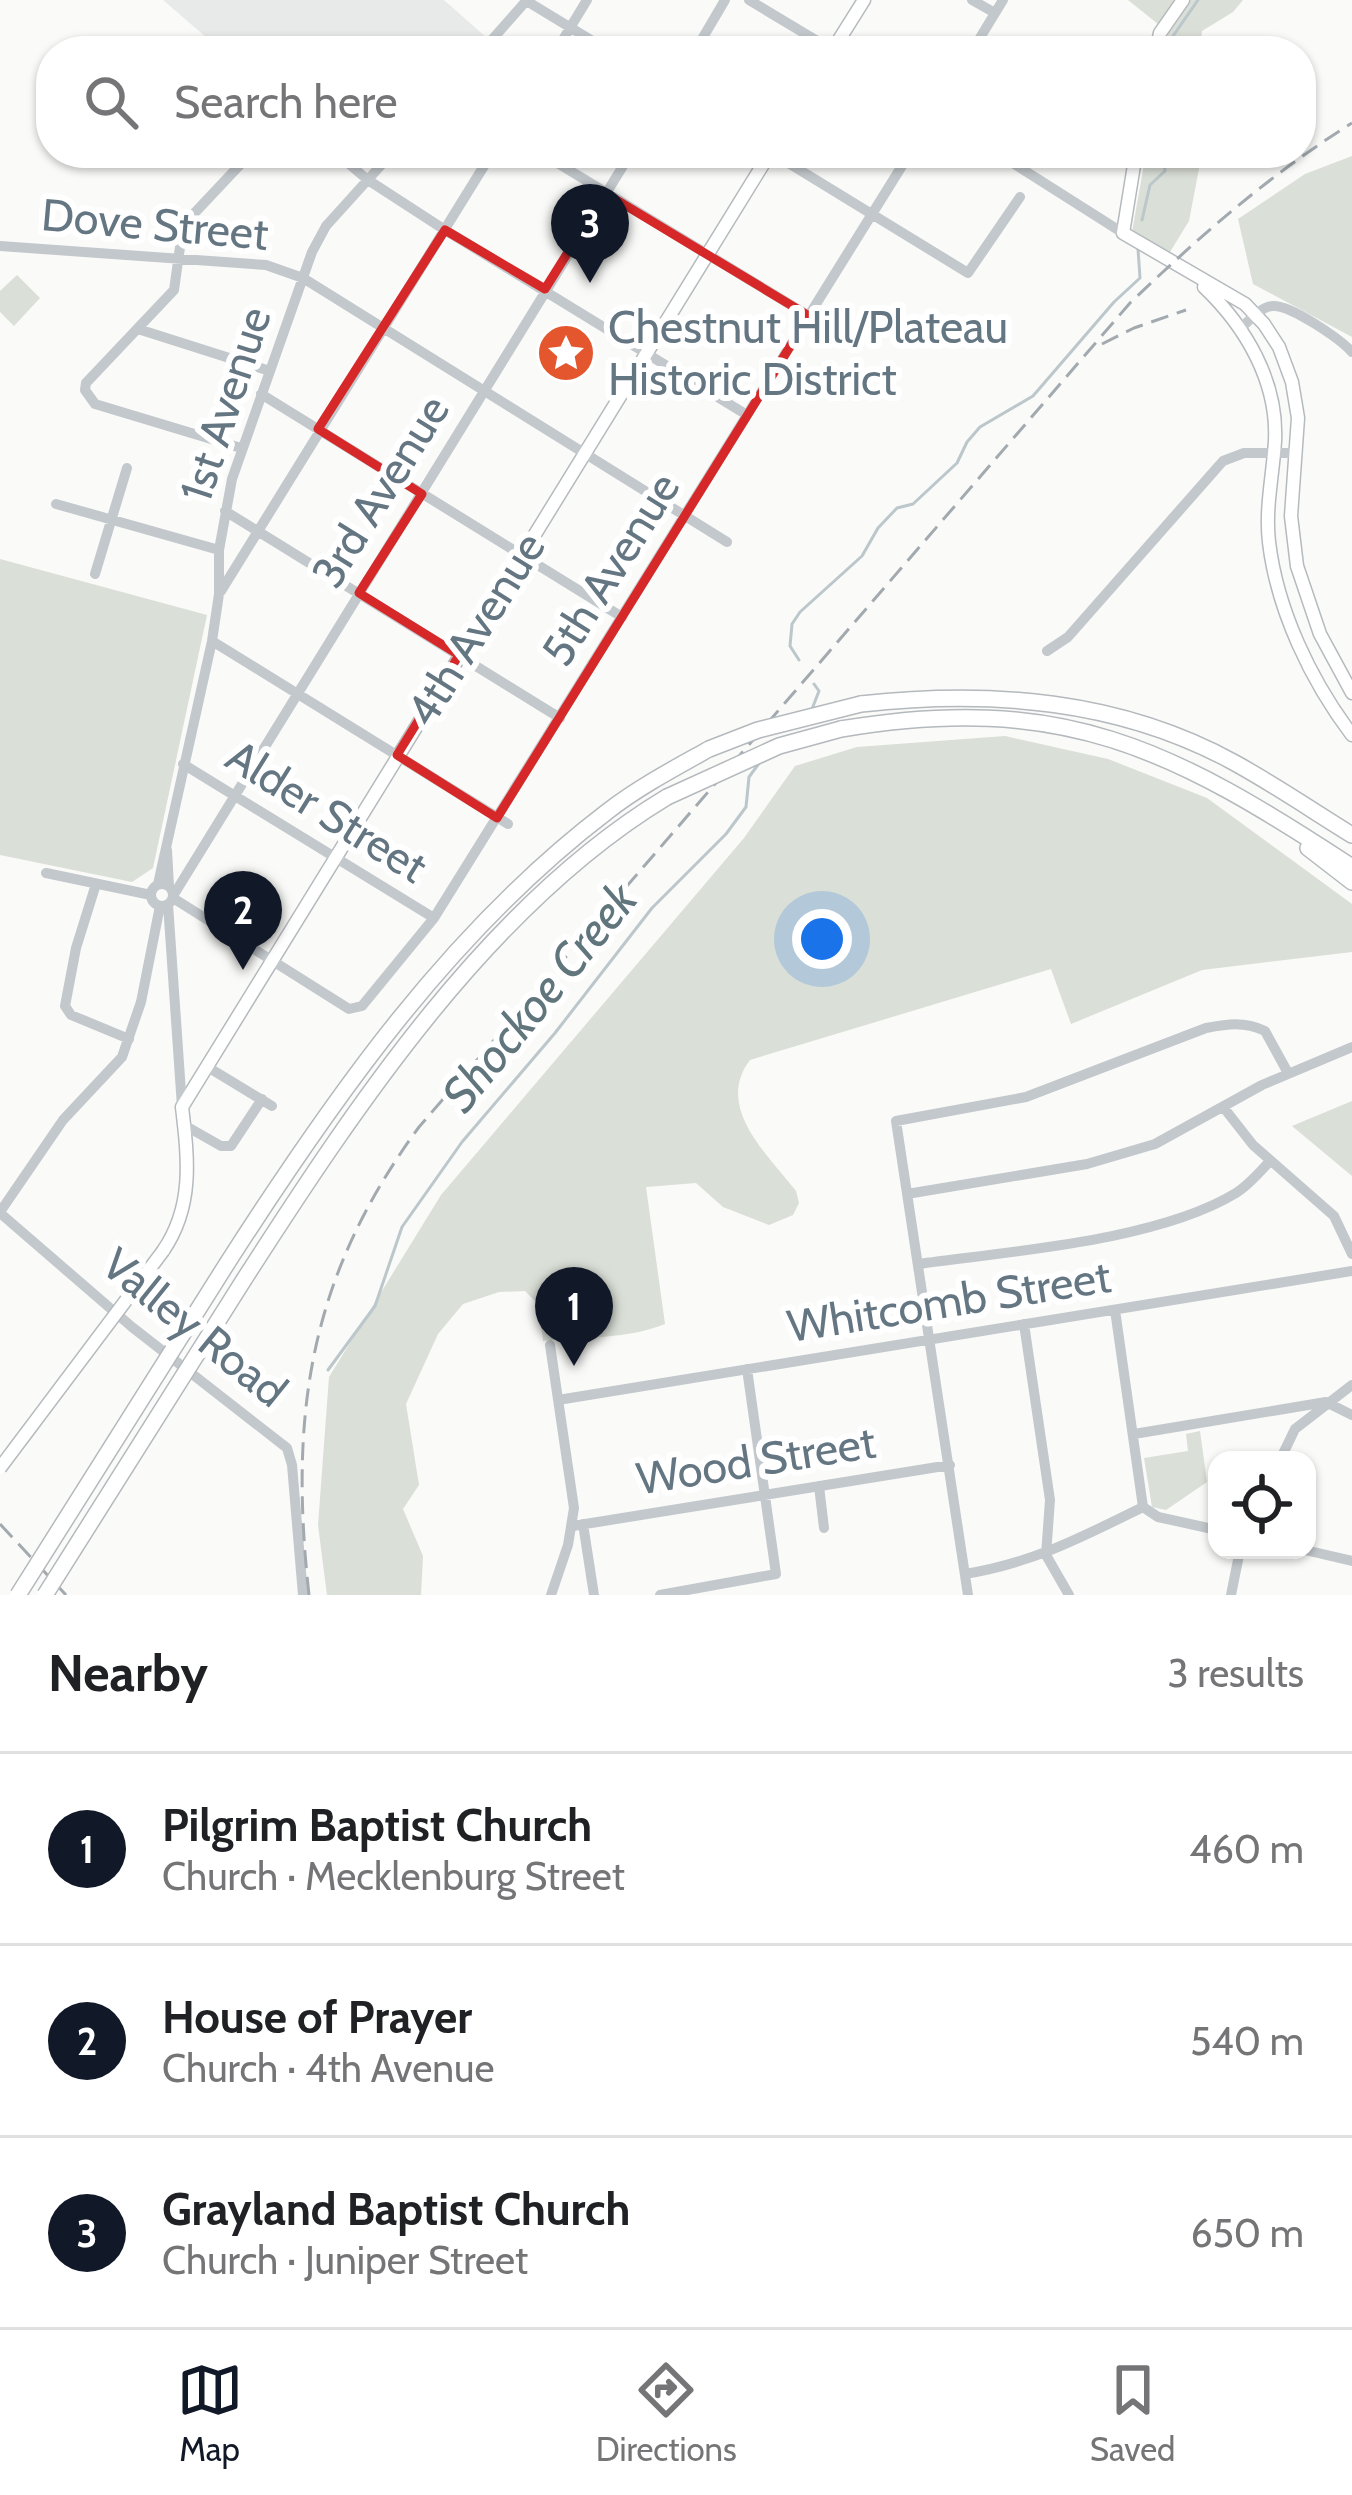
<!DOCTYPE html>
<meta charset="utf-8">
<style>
:root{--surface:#fff;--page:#f6f6f6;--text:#202124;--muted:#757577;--line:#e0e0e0;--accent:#111827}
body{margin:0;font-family:Cabin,sans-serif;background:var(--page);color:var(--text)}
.controls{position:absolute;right:36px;bottom:36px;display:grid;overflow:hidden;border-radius:24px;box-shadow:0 3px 9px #0004}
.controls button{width:108px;height:108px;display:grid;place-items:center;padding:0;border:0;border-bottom:3px solid var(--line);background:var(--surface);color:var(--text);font:60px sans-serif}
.you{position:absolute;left:822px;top:939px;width:42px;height:42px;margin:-30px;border:9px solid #fff;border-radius:50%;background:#1a73e8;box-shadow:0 0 0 18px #1a73e833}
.badge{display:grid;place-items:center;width:78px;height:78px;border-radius:50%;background:var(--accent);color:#fff;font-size:39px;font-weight:700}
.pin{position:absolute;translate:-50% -99px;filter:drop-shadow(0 3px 6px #0008)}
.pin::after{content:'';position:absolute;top:63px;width:42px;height:36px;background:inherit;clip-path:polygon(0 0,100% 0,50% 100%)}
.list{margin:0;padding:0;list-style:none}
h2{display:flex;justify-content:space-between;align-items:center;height:156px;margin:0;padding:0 48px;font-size:51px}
h2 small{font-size:39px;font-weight:400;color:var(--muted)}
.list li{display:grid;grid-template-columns:78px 1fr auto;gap:36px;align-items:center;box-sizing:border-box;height:192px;padding:0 48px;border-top:3px solid var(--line)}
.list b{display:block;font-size:45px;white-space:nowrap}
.list p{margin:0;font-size:39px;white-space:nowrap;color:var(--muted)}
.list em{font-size:39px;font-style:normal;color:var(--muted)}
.icon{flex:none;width:66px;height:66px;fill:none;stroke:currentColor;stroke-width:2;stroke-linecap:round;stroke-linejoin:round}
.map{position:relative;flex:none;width:1352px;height:1595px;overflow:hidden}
.search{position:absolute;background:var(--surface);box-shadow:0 3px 9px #0004;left:36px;right:36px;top:36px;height:132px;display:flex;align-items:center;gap:30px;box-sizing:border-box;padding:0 42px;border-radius:48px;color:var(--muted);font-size:45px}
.sheet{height:732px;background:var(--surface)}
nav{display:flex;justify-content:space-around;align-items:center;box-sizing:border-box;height:168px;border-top:3px solid var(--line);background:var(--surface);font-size:33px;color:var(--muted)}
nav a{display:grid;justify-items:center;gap:6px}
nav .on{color:var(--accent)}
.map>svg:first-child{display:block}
.built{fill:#e8e9e9}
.green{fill:#dadfd7}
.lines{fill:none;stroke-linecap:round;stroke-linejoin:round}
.stream{stroke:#bbc7cb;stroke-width:3}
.major-casing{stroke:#b5babe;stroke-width:15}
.highway-casing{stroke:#b4b9bd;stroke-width:18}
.minor{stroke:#c3c8cc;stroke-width:10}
.major{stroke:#fff;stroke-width:12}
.highway{stroke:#fff;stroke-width:15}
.rail{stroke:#a2aab0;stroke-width:3;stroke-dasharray:18 9;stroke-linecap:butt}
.major-bridge-casing{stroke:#b5babe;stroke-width:15;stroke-linecap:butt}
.highway-bridge-casing{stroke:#b4b9bd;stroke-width:18;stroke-linecap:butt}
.major-bridge{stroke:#fff;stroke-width:12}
.highway-bridge{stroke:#fff;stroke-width:15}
.marked{fill:none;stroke:#d62828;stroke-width:9;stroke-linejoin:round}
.labels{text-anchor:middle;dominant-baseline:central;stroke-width:12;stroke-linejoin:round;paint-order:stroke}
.street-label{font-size:45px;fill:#657683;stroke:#fff}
.poi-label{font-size:45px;fill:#657683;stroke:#fff;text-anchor:start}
.water-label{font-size:48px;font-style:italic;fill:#60757c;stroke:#fff}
</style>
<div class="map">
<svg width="1352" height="1595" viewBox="0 0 1352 1595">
<rect width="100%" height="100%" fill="#fafaf8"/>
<path class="built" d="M 163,0 L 444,0 L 487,38 L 474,51 L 222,51 Z"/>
<path class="green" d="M 1128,0 L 1243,0 L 1233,12 L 1202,31 L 1200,51 L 1165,51 L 1168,32 Z
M 1146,153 L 1202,153 L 1189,221 L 1170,252 L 1132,232 Z
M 1352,156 L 1352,337 L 1253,284 L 1238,219 L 1305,174 Z
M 17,275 L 40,298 L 14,326 L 0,312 L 0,291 Z
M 0,559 L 207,615 L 153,868 L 132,882 L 0,855 Z
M 1005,736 L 1108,759 L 1207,798 L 1352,904 L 1352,952 L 1202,970 L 1071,1024 L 1051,969 L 750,1060 C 714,1107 768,1155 796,1191 L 799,1203 L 793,1215 L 769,1225 L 723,1207 L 696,1183 L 646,1187 L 665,1324 C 629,1339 582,1337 543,1341 L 538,1304 L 525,1291 L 499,1292 L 463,1304 L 438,1334 L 406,1404 L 419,1485 L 403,1509 L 423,1556 L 421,1595 L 327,1595 L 318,1525 L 329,1377 L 441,1195 L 744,838 L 795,766 L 857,747 Z
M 1352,1101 L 1352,1176 L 1292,1126 Z
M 1200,1431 L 1207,1482 L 1166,1510 L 1152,1507 L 1144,1458 L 1188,1451 L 1186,1434 Z"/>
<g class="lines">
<path class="stream" d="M 1170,51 L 1171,39 L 1198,0
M 1142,220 L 1150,185 L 1165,171 L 1163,153
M 799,660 L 790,646 L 792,624 L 800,612 L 862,556 L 878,528 L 897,508 L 913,504 L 957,463 L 967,442 L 980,427 L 1033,396 L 1114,302 L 1140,278 L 1138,249
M 812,709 L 819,691 L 814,684
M 328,1370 L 375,1306 L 402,1227 L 462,1142 L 555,1033 L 652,908 L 726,834 L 746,807 L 749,777 L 760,762"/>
<defs>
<path id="major" d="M 832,51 L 864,0
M 1156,51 L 1160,33 L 1183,0
M 1136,153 L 1123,233 L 1245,304 L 1264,324 L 1279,347 L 1292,382 L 1298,418 L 1291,516 L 1297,566 L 1320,634 L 1352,693
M 1204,287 C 1246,327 1278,382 1275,441 C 1273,475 1265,508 1269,542 C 1277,610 1311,681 1352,735
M 163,1251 C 194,1206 188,1158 182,1107 L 770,153"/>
<path id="highway" d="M 861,704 C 990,690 1119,699 1235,763 C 1275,785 1313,811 1352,835
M 841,729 C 1062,692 1171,748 1352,867
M 1308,848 L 1352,882
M 228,1262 C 334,1097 450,931 608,811 C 639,787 675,768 709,749
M 245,1278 C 355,1107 489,904 667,797"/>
</defs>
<use href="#major" class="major-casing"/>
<use href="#highway" class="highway-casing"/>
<path class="minor" d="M 525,0 L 609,51
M 749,0 L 834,51
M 972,0 L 995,13
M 482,51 L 527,0
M 556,51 L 587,0
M 695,51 L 725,0
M 972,51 L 1003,0
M 336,153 L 368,180 L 445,230 L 747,415
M 541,153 L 837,333
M 772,153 L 968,273 L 1020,197
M 997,153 L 1123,233
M 0,246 L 266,265 L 303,278 L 727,542
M 138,329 L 270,371
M 1239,330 C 1248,322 1260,307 1272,306 C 1290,304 1340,339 1352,352
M 261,394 L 622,617
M 241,448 L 95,404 L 85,390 L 86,383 L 174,290 L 182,233 L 187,221 L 251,153
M 56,504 L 219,550
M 225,511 L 560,718
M 95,574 L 127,468
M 221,591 L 492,153
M 212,641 L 508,824
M 1047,651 L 1068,637 L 1223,461 L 1244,453 L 1297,453
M 183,764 L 434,918
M 167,850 L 169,886
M 46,873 L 151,895
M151 895a11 11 0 1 1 22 0a11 11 0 1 1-22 0Z
M 96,884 L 76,948 L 65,1006 L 71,1015 L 129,1039
M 158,884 L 212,641 L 219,594 L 219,550 L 232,479 L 312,252 L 326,226 L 392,153
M 173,896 L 631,153
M 173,898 L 349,1009 L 362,1006 L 434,918 L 910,153
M 168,904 L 182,1107
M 206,1066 L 272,1106
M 1224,1108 L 1253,1145 L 1334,1216 L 1352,1254
M 184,1125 L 221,1146 L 231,1146 L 262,1099
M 907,1194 L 1087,1164 L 1155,1144 L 1262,1085 L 1352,1047
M 0,1212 L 63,1120 L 122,1057 L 141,1002 L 160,906
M 0,1213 L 132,1327 L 287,1448 L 292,1465 L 303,1595
M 918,1264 C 1011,1251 1157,1241 1236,1193 C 1249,1185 1259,1173 1270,1161
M 1115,1310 L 1143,1507
M 1024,1324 L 1050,1500 L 1046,1555 L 1069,1595
M 550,1345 L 574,1508 L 568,1545 L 551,1595
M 558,1400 L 1352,1271
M 1134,1434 L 1326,1402 L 1352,1415
M 1280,1460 L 1295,1429 L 1352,1385
M 819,1486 L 824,1528
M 1143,1507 L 1158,1517 L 1217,1530
M 583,1524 L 594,1595
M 573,1526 L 950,1465
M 1305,1550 L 1352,1561
M 965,1574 C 1033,1563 1082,1537 1143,1507
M 660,1595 L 776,1574 L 747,1369
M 968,1595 L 896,1121 L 1026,1097 L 1206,1028 C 1227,1024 1244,1021 1265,1031 L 1288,1073
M 1231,1595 L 1240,1550"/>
<use href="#major" class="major"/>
<use href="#highway" class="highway"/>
<path class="rail" d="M 1102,344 L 1134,328 L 1186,310
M 0,1524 L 66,1595
M 309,1595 C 289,1414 309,1277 419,1127 L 1130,303 C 1200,236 1269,175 1352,123"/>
<defs>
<path id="major-bridge" d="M 0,1468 L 163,1251"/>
<path id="highway-bridge" d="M 709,749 L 758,730 L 861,704
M 667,797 L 779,746 L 841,729
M 18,1595 L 228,1262
M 45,1595 L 245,1278"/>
</defs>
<use href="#major-bridge" class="major-bridge-casing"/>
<use href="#highway-bridge" class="highway-bridge-casing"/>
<use href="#major-bridge" class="major-bridge"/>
<use href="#highway-bridge" class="highway-bridge"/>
</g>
<path class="marked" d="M 605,193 L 809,316 L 497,818 L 397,755 L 459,655 L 359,593 L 422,494 L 318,429 L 445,230 L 545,289 Z"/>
<defs>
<symbol id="sight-disc" viewBox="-11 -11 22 22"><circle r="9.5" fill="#e4572e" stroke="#fff"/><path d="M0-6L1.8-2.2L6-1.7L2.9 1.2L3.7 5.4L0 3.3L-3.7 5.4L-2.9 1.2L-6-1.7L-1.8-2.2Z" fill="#fff"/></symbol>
</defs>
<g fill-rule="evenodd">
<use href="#sight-disc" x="533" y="320" width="66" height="66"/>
</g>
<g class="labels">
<g class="street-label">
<text transform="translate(155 224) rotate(5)">Dove Street</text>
<text transform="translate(225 404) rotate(-72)">1st Avenue</text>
<text transform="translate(380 491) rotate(-58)">3rd Avenue</text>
<text transform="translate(610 569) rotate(-58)">5th Avenue</text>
<text transform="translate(475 629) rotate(-58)">4th Avenue</text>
<text transform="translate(327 811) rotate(32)">Alder Street</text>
<text transform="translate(949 1301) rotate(-9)">Whitcomb Street</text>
<text transform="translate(195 1327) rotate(39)">Valley Road</text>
<text transform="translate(756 1460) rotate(-9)">Wood Street</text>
</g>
<g class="poi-label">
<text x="608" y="327">Chestnut Hill/Plateau<tspan x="608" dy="52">Historic District</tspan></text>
</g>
<g class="water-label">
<text transform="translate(539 997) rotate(-51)">Shockoe Creek</text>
</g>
</g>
</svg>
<div class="controls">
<button><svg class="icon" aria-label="locate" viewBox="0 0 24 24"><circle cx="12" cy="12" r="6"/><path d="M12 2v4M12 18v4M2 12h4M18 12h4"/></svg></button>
</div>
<div class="you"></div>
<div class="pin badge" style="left:574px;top:1366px">1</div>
<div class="pin badge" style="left:243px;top:970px">2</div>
<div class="pin badge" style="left:590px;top:283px">3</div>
<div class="search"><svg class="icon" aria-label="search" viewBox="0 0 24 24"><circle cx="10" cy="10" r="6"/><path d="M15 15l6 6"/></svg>Search here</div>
</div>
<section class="sheet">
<h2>Nearby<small>3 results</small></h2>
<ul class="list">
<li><span class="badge">1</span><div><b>Pilgrim Baptist Church</b><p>Church · Mecklenburg Street</p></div><em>460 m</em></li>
<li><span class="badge">2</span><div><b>House of Prayer</b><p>Church · 4th Avenue</p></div><em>540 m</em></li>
<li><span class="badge">3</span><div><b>Grayland Baptist Church</b><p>Church · Juniper Street</p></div><em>650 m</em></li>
</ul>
</section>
<nav>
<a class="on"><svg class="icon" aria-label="map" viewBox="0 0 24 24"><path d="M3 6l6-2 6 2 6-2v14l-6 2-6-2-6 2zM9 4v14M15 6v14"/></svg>Map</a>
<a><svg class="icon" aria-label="directions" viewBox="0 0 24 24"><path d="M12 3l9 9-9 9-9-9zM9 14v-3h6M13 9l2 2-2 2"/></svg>Directions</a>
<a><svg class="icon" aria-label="saved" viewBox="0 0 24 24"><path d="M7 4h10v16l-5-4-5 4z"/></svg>Saved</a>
</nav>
